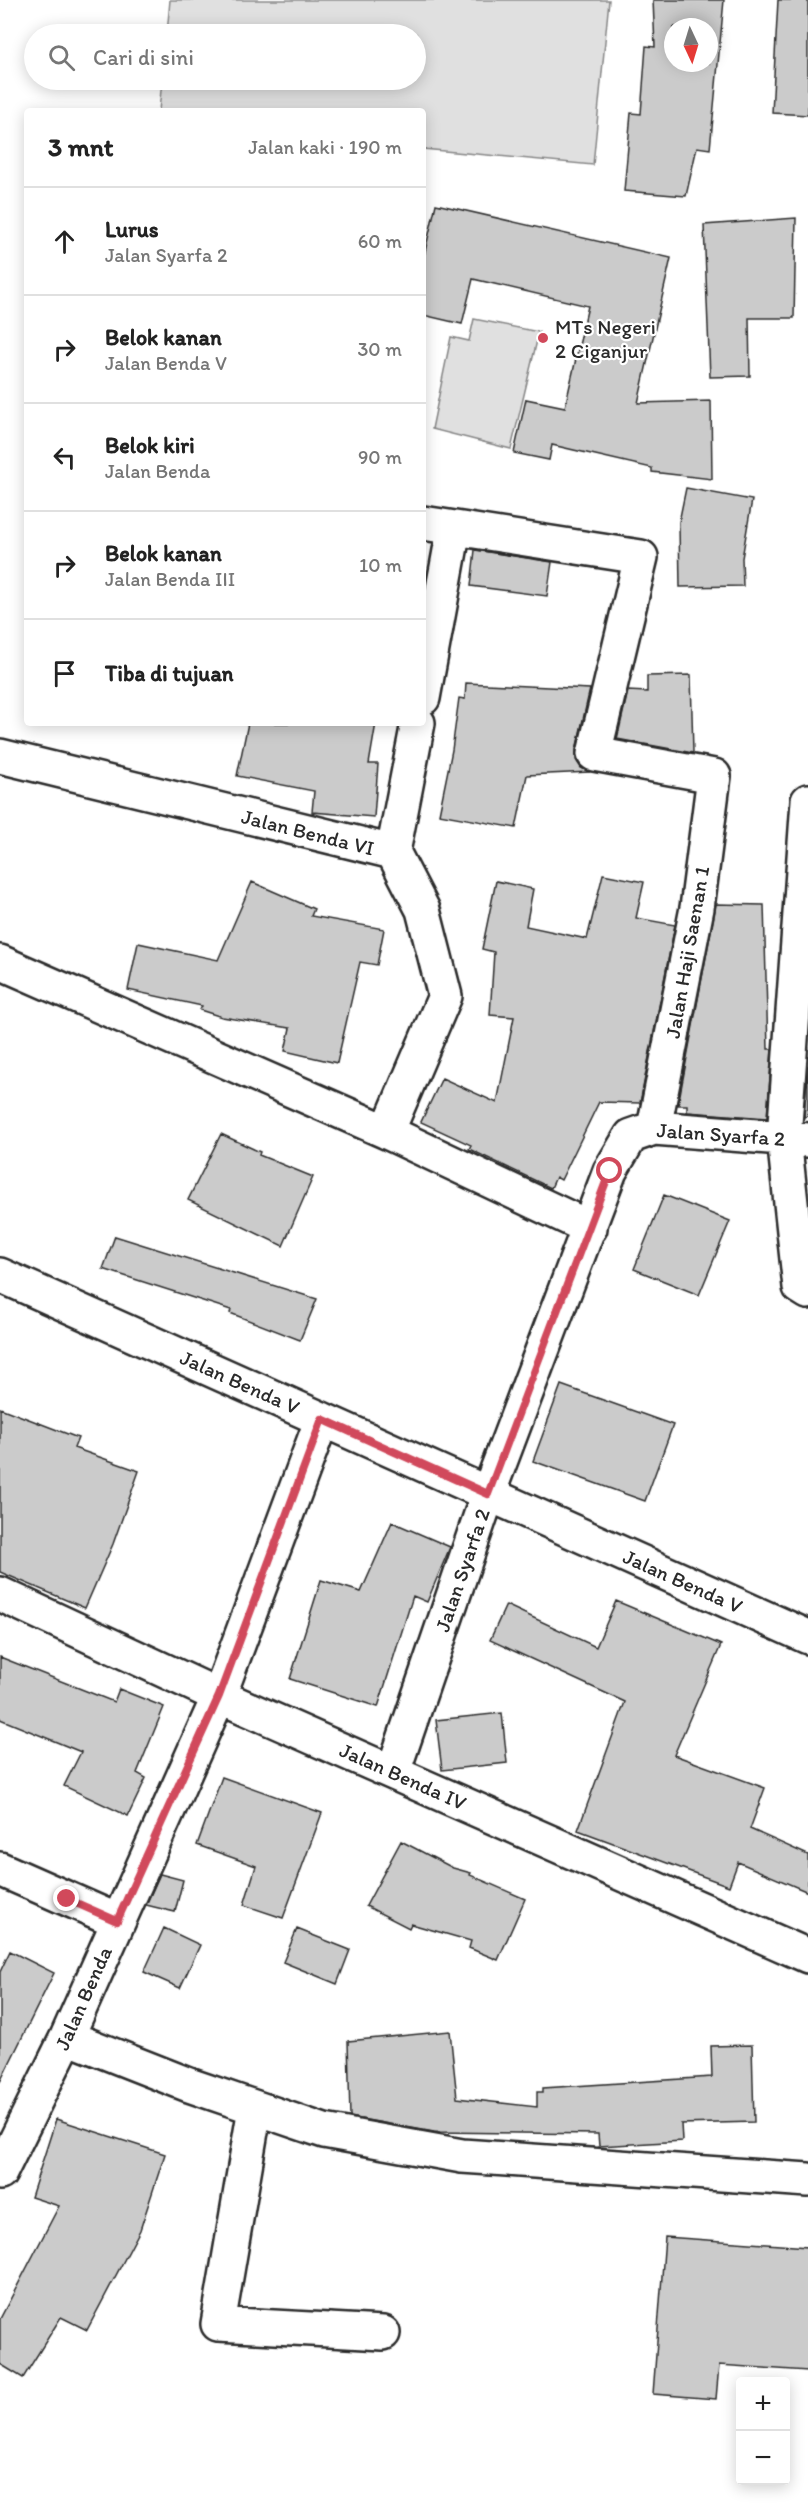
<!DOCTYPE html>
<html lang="id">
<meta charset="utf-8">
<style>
:root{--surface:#fff;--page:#f2f2f2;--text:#222;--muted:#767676;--line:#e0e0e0}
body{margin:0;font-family:Itim,sans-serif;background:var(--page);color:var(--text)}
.controls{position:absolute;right:18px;bottom:18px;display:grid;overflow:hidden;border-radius:6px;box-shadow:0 3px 15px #0003}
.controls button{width:54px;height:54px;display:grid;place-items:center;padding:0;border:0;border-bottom:2px solid var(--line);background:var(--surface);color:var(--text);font:30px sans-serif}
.compass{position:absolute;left:664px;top:18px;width:54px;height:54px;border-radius:50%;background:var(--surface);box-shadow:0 3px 15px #0003;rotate:176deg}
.stop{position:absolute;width:18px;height:18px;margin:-14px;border:4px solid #d1495b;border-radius:50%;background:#fff}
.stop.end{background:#d1495b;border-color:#fff;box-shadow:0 2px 6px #0008}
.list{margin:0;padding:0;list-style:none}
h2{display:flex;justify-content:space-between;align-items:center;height:78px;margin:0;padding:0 24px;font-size:26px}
h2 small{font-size:20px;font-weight:400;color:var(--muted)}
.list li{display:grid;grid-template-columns:39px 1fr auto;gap:18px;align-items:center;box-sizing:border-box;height:108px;padding:0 24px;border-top:2px solid var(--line)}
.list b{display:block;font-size:22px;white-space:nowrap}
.list p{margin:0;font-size:20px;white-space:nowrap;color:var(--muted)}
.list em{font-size:20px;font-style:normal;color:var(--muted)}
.icon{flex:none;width:33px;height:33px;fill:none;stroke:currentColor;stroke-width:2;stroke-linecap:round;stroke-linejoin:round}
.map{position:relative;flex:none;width:808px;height:2503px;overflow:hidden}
.search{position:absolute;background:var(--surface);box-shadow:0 3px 15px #0003;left:24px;top:24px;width:402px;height:66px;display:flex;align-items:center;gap:15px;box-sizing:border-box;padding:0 21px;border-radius:33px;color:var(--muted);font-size:22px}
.panel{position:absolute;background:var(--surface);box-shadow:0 3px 15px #0003;left:24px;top:108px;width:402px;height:618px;border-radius:6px}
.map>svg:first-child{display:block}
.green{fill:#e0e0e0;stroke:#868686;stroke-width:1.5}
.building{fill:#cbcbcb;stroke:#2b2b2b;stroke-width:1.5;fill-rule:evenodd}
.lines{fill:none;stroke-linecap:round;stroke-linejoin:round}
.minor-casing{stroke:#2b2b2b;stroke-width:38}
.minor{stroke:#fff;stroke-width:33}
.route{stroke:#d1495b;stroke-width:8}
.poi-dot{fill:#d1495b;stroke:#fff;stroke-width:2}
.labels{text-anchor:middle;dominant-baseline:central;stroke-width:4.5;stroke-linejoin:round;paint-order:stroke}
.poi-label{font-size:21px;fill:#2b2b2b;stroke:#fff;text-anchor:start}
.street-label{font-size:21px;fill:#2b2b2b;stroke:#fff}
</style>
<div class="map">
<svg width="808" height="2503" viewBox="0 0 808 2503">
<rect width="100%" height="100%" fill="#fff"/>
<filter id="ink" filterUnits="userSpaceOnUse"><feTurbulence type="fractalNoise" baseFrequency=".0167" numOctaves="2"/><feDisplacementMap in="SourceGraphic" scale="12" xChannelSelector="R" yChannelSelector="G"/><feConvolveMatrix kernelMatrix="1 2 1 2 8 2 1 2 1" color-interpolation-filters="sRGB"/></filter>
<g filter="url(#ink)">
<path class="green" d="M 170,0 L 609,0 L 593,165 L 423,149 L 423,111 L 159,111 L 162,80 L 416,80 L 416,34 L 167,34 Z
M 474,319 L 539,332 L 511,449 L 432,429 L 451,337 L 469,341 Z"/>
<path class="building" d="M 653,0 L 724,0 L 710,149 L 697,147 L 686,196 L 624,191 L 631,113 L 641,114 L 646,46 L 655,47 ZM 673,27 L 709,27 L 709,63 L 673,63 Z
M 778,0 L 808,0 L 808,115 L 772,113 Z
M 436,204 L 671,258 L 638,403 L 711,401 L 712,479 L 652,472 L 652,468 L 552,445 L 549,460 L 514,453 L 526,399 L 565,407 L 588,306 L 473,279 L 462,324 L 423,315 L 423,260 Z
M 796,218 L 794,318 L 749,318 L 750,376 L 710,377 L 704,225 Z
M 686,488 L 752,500 L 742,558 L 743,586 L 680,587 L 679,522 Z
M 475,550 L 552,562 L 547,596 L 471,586 Z
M 691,675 L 693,753 L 617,739 L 628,691 L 647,692 L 647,676 Z
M 466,683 L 590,689 L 576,750 L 576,760 L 581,768 L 590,772 L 527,775 L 516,828 L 439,814 L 452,750 L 459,698 L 465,699 Z
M 248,723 L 376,723 L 369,764 L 378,764 L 374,817 L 312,812 L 314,791 L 237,776 Z
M 603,874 L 644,882 L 636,918 L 675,925 L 640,1103 L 599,1102 L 561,1180 L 556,1177 L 551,1188 L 469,1149 L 471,1145 L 421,1122 L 442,1078 L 497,1103 L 514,1017 L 490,1015 L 494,952 L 482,949 L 496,881 L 533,889 L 526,926 L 587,939 Z
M 252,882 L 314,909 L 311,916 L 384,929 L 377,965 L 360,962 L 337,1063 L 285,1051 L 290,1028 L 222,1017 L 200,1010 L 202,1006 L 128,990 L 138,943 L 218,960 Z
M 716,904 L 764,905 L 768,1049 L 772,1049 L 767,1118 L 687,1112 L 687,1105 L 678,1105 Z
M 808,1065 L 808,1116 L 804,1117 Z
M 221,1134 L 260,1152 L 259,1155 L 313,1177 L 283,1246 L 188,1200 Z
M 664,1195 L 730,1221 L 699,1295 L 634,1269 Z
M 115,1236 L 317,1299 L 300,1340 L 230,1313 L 231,1310 L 103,1269 Z
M 561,1385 L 673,1425 L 645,1501 L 533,1461 Z
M 0,1408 L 78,1438 L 74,1448 L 139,1471 L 113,1544 L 85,1608 L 0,1572 Z
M 392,1522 L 450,1547 L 427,1602 L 413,1596 L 378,1707 L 290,1679 L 321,1580 L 361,1592 Z
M 616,1601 L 721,1645 L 674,1755 L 765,1788 L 750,1829 L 808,1855 L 808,1892 L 738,1862 L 729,1886 L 578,1830 L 625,1702 L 490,1640 L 506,1605 L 596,1647 Z
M 0,1657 L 114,1702 L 119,1689 L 164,1707 L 137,1773 L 146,1778 L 128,1816 L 64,1786 L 81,1752 L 0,1719 Z
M 502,1713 L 507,1763 L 442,1770 L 436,1720 Z
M 222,1777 L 322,1813 L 283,1918 L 244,1905 L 256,1866 L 197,1845 Z
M 401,1841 L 453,1868 L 471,1873 L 470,1875 L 525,1899 L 498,1960 L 469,1948 L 471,1941 L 411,1924 L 409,1928 L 366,1906 Z
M 160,1874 L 183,1880 L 175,1912 L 146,1905 Z
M 164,1928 L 200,1945 L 180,1988 L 144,1972 Z
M 297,1929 L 350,1950 L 337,1984 L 283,1962 Z
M 10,1951 L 54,1973 L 0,2082 L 0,1972 Z
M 450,2031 L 457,2098 L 537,2107 L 537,2092 L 543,2092 L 543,2088 L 712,2077 L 711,2046 L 752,2045 L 754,2122 L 681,2124 L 682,2141 L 599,2146 L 598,2134 L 434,2132 L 350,2117 L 348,2041 Z
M 56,2119 L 165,2154 L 140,2230 L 87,2330 L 61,2317 L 23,2378 L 0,2364 L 0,2319 L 59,2206 L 31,2197 Z
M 665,2237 L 808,2247 L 808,2371 L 719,2365 L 716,2399 L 653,2394 Z"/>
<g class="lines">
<defs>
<path id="minor" d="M 423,523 L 641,557 L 594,754 L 714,776 L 697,908 L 654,1128
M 423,698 L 454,529
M 0,756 L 393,852 L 423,910 L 445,996 L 387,1132
M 808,801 L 784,1138 L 800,1287 L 808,1292
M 393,852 L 418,723
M 0,962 L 387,1132 L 590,1228
M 0,1275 L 808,1637
M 0,1594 L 219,1696 L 808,1956
M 393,1772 L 488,1494 L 610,1171 L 631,1136 L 654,1128 L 808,1140
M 0,1869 L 118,1921
M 67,2037 L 189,2085 L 324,2131 L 462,2156 L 808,2180
M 255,2108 L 218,2324 L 383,2333
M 0,2173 L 67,2037 L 219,1696 L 322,1419"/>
</defs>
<use href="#minor" class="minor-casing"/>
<use href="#minor" class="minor"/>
</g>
</g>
<g class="lines" filter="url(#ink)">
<path class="route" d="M 67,1899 L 117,1921 L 219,1696 L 322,1419 L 488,1494 L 610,1171"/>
</g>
<circle class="poi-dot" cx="543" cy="338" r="6"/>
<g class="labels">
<g class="poi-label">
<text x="555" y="326">MTs Negeri<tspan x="555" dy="24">2 Ciganjur</tspan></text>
</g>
<g class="street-label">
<text transform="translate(308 832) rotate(14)">Jalan Benda VI</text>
<text transform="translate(687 952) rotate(-80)">Jalan Haji Saenan 1</text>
<text transform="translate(721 1134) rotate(4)">Jalan Syarfa 2</text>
<text transform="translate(240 1382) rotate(24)">Jalan Benda V</text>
<text transform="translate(462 1570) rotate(-71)">Jalan Syarfa 2</text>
<text transform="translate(683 1581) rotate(24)">Jalan Benda V</text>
<text transform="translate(403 1776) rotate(24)">Jalan Benda IV</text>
<text transform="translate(83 1998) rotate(-66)">Jalan Benda</text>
</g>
</g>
</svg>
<div class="controls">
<button>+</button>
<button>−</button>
</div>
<svg class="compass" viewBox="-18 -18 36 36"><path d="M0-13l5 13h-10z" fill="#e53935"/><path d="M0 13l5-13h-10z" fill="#767676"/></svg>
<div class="stop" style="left:610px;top:1171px"></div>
<div class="stop end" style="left:67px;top:1899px"></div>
<div class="search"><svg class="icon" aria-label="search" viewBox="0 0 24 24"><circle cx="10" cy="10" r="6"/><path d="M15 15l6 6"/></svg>Cari di sini</div>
<section class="panel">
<h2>3 mnt<small>Jalan kaki · 190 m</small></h2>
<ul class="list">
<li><svg class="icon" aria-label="ahead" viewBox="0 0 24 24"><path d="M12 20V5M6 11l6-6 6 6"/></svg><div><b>Lurus</b><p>Jalan Syarfa 2</p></div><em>60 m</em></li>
<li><svg class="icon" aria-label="right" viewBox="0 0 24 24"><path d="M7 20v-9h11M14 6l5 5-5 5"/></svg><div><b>Belok kanan</b><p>Jalan Benda V</p></div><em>30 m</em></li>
<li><svg class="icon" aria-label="left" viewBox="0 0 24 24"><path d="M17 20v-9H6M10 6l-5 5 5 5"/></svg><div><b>Belok kiri</b><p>Jalan Benda</p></div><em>90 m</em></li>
<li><svg class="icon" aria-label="right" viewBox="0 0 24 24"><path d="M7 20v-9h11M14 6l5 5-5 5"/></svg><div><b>Belok kanan</b><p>Jalan Benda III</p></div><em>10 m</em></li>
<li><svg class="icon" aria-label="arrive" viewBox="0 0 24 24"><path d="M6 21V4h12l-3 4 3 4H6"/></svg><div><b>Tiba di tujuan</b></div></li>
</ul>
</section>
</div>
